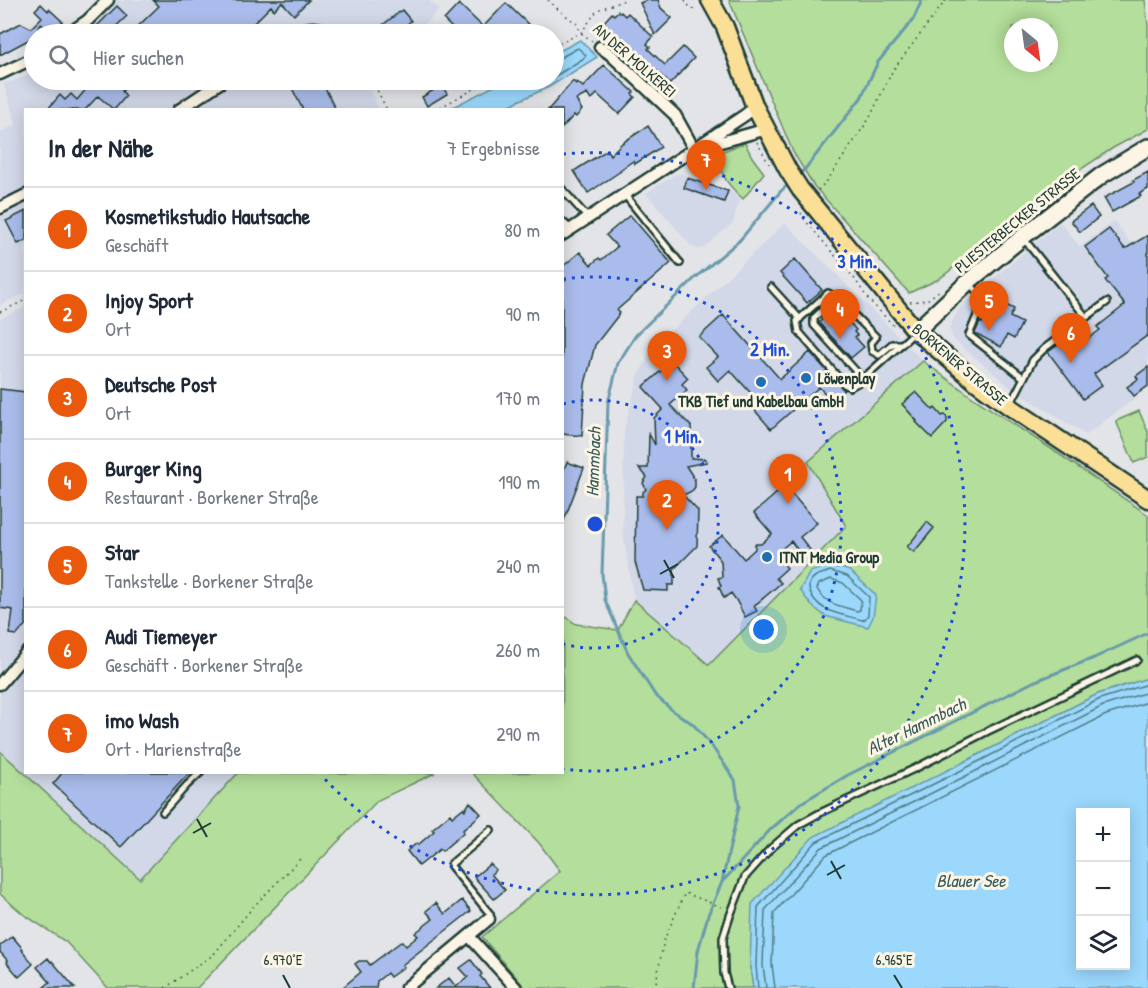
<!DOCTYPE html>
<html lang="de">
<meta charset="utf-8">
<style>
:root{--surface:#fff;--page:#f2f2f3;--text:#1f2937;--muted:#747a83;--line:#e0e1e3;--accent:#ea580c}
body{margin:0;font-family:"Patrick Hand",sans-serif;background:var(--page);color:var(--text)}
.controls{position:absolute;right:18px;bottom:18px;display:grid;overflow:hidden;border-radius:0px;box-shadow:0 3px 15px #0003}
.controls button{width:54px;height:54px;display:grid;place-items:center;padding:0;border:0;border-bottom:2px solid var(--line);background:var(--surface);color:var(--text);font:30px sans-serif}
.compass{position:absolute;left:1004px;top:18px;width:54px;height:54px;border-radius:50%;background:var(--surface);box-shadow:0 3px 15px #0003;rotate:151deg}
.you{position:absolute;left:764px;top:630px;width:21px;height:21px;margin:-15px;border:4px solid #fff;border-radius:50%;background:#1a73e8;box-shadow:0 0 0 9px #1a73e833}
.badge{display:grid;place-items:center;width:39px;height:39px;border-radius:50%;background:var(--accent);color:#fff;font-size:20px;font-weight:700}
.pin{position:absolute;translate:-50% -50px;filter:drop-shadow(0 2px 3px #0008)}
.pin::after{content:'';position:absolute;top:32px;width:21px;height:18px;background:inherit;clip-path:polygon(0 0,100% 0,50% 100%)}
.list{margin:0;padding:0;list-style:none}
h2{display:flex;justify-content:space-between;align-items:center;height:78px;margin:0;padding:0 24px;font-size:26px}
h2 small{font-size:20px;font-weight:400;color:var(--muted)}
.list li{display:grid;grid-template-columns:39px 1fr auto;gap:18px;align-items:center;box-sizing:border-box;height:84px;padding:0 24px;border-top:2px solid var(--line)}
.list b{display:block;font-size:22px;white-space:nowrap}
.list p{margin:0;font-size:20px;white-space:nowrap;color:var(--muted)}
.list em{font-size:20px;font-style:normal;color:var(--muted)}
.icon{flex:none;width:33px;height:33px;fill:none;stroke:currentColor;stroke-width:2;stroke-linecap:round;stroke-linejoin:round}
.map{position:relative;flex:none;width:1148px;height:988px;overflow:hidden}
.search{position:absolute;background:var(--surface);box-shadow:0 3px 15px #0003;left:24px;top:24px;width:540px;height:66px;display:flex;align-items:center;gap:15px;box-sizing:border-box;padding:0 21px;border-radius:33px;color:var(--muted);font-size:22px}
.panel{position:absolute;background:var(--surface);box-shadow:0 3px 15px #0003;left:24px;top:108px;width:540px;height:666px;border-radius:0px}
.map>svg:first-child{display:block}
.built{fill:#d2d8e8}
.green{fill:#b4de9b;stroke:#6a8e68;stroke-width:1.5;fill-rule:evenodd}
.water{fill:#9bd8fc;stroke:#699aac;stroke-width:1.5;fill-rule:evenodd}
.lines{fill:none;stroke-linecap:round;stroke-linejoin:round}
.shore{stroke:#517b84;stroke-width:1.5}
.stream{stroke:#699aac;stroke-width:3}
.building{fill:#aabceb;stroke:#1f3d34;stroke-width:1.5}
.service-casing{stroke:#1f3d34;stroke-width:10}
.minor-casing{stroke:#1f3d34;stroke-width:15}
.secondary-casing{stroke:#1f3d34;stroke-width:20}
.primary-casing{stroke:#1f3d34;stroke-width:21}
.path{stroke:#1f3d34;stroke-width:1.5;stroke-dasharray:1.5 4.5;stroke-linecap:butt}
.service{stroke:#fcf5e5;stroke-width:5}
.minor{stroke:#fcf5e5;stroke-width:10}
.secondary{stroke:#fcf5e5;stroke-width:15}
.primary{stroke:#fbdf96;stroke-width:16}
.ticks{fill:none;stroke:#1f3d34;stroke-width:2}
.ring{fill:none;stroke:#1d4ed8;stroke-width:3;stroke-dasharray:3 6}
.poi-dot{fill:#1f6fb2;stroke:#fcf5e5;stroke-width:2}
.labels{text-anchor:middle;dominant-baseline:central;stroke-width:6;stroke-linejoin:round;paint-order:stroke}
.street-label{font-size:16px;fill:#1f3d34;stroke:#fcf5e5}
.poi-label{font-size:16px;font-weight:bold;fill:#1f3d34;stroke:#fcf5e5;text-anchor:start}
.water-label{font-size:18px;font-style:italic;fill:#385c5c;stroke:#fcf5e5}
.ticks-label{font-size:15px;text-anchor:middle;fill:#1f3d34;stroke:#fcf5e5;stroke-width:6;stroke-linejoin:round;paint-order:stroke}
.centre{fill:#1d4ed8;stroke:#fcf5e5;stroke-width:3}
.ring-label{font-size:18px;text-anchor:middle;font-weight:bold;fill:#1d4ed8;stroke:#fcf5e5;stroke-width:6;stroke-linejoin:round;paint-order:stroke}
</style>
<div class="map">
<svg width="1148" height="988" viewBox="0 0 1148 988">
<rect width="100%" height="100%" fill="#e3e4e7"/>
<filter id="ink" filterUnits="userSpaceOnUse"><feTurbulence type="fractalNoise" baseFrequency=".0167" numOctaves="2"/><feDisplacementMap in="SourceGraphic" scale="12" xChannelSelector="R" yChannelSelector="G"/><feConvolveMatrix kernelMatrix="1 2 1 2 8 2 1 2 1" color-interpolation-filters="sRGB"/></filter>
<g filter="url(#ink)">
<path class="built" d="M 116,0 L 120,0 L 122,2 L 124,0 L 429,0 L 439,10 L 415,34 L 79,34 Z
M 34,71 L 34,80 L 369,80 L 367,85 L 379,109 L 26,110 L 25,293 L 0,305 L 0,133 L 6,129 L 16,125 L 4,84 L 25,77 Z
M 678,173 L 731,190 L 739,199 L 733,223 L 703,248 L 697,249 L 691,246 L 646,193 Z
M 1114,221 L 1143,259 L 1148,255 L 1148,388 L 1086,435 L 1010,387 L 954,340 L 949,328 L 960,307 L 1060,222 L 1080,247 Z
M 785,223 L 923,361 L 809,462 L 846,526 L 708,666 L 634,600 L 623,533 L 624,430 L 639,374 L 654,347 Z
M 25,307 L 26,772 L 238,773 L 140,879 L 0,751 L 0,319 Z"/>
<path class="green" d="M 729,0 L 1145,0 L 1148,25 L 1148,129 L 1113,148 L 1072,175 L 939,279 L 909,293 L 814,186 L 793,152 ZM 1013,27 L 1049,27 L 1049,63 L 1013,63 Z
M 745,143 L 752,157 L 764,173 L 743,199 C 726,183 721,176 718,153 Z
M 923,361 L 975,399 L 1053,450 L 1148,515 L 1148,678 L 1098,694 L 964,762 L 750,966 L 753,988 L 525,988 L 482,937 L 560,871 L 539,843 L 472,773 L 562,772 L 563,615 L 576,624 L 618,630 L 634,600 L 709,665 L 846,526 L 808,462 Z
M 1139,411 L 1148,432 L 1148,457 L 1134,463 L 1116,421 Z
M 0,751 L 140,879 L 238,773 L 435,773 L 378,800 L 197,988 L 108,988 L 66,942 L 23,914 L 0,894 Z"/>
<path class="water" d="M 580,40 L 597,57 L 549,87 L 516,102 L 504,109 L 449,109 L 506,80 L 554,80 L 554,54 Z
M 831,565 L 850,571 L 876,595 L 873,617 L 868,627 L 825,616 L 811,605 L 800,590 L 810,572 Z
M 1148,678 L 1148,988 L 753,988 L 750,966 L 752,904 L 813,837 L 964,762 L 1098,694 ZM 1080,812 L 1126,812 L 1126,966 L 1080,966 Z"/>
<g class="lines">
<path class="shore" d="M 554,59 L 558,59 L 578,48 L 586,55 L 584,58 L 554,77
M 830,571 L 847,576 L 869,597 L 868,615 L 865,619 L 862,620 C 852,617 840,615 830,611 C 817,606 799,587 816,576 C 820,574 826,573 830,571 Z
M 831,579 L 843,583 L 861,600 L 860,610 L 857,611 C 841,606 826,605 817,589 L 819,584 Z
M 758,988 L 756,966 L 758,907 L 816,842 L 966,768 L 1100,699 L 1148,684
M 766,988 L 763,965 L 765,910 L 821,848 L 970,774 L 1103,706 L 1148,692
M 775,988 L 772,965 L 774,913 L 826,855 L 1106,715 L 1148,702"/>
<path class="stream" d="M 797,176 L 805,169 L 861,98 L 878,62 L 913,20 L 922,0
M 724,880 L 770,830 L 801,803 L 848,775 L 1033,682 L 1094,658 L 1148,633
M 694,988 L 698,951 L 708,915 L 722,882 L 739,806 L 735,780 L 711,745 L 693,724 L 673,711 L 655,695 L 628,653 L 618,630 L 605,600 L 602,574 L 608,403 L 618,363 L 636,335 L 695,278 L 740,240 L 781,191 L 790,183"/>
</g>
<path class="building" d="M 153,0 L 309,0 L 294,15 L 282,2 L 274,10 L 271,6 L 247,30 L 252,34 L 130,34 L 159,6 Z
M 647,0 L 658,0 L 661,8 L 672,18 L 655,35 L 640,3 Z
M 506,3 L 529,25 L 520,34 L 458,34 L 444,20 L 459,4 L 483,27 Z
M 41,4 L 48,11 L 49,9 L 63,22 L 52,34 L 41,24 L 36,34 L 34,34 L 34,37 L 0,55 L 0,34 L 21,23 L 31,28 L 42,17 L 35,10 Z
M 117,6 L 127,16 L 108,34 L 105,34 L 97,26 Z
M 402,10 L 411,21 L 395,34 L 371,34 Z
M 618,11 L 620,13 L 621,12 L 625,16 L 628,13 L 653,37 L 647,44 L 650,47 L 648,49 L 665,65 L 683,47 L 694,58 L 670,84 L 641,56 L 639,58 L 603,23 L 612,13 L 614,15 Z
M 604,65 L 634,92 L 632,94 L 635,97 L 619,114 L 597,94 L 591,100 L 587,94 L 576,100 L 582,110 L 576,117 L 574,115 L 562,128 L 562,110 L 548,110 L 573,81 L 576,84 L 577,82 L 583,87 Z
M 81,80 L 121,80 L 127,85 L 122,91 L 126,96 L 114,110 L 98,96 L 85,110 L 47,110 L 60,95 L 65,100 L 71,94 L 77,100 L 88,87 Z
M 288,80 L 321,80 L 336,110 L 303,110 Z
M 442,85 L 447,94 L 427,106 L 422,97 Z
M 648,126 L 661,147 L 635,164 L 633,161 L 620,170 L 621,171 L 588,193 L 574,171 L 607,150 L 610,155 L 622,143 Z
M 1148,172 L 1148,189 L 1139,194 L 1141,196 L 1112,212 L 1104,198 L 1134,182 L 1133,180 Z
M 687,178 L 728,191 L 724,202 L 684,188 Z
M 1091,206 L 1099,217 L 1080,232 L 1071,221 Z
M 26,211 L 26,240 L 18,244 L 6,221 Z
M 630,215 L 671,263 L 617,310 L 620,313 L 595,345 L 585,384 L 582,436 L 562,434 L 562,283 L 566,280 L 562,276 L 562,267 L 580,252 L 591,265 L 599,258 L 601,260 L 617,247 L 606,235 Z
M 1109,229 L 1125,249 L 1148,235 L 1148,335 L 1094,374 L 1102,385 L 1083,399 L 1048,352 L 1067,339 L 1074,349 L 1100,330 L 1097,327 L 1125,305 L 1105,280 L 1108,278 L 1085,247 Z
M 795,259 L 822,290 L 807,303 L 780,273 Z
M 994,299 L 1014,309 L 1010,317 L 1022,323 L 1014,339 L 1007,335 L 1001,347 L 975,333 L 980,322 L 982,323 Z
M 835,314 L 846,326 L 850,323 L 856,330 L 854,332 L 857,335 L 855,337 L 864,347 L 851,358 L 819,323 L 824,317 L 827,321 Z
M 723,315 L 780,379 L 810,352 L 844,390 L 832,401 L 819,387 L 771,429 L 751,406 L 757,400 L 730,370 L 718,381 L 706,367 L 718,357 L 699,337 Z
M 672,361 L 688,378 L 682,384 L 687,390 L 670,405 L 691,426 L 691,458 L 706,459 L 707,462 L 686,466 L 695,480 L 695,487 L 692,491 L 683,495 L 698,511 L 697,546 L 674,569 L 674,585 L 668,585 L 668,591 L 643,590 L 635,562 L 636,496 L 643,496 L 643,492 L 646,489 L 643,483 L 647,477 L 639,468 L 648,468 L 649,434 L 655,445 L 654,418 L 663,409 L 643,387 Z
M 1148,367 L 1148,386 L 1134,396 L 1127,387 L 1138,379 L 1136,376 Z
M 0,389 L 26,392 L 26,624 L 17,635 L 10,634 L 13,610 L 0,608 Z
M 916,392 L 933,410 L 935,408 L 942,416 L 945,415 L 947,418 L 947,422 L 932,438 L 916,422 L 917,421 L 902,404 Z
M 567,462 L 584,468 L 563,523 L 562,474 Z
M 785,486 L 817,523 L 800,537 L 811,551 L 803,557 L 791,541 L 778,552 L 784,559 L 781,561 L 787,568 L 776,578 L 781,583 L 754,606 L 757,611 L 745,617 L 736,600 L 731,593 L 724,598 L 719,587 L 721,586 L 718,578 L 722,577 L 721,561 L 709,546 L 723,535 L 744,559 L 755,549 L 755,544 L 761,544 L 772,534 L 754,513 Z
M 927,522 L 934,528 L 914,552 L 907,547 Z
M 63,772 L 190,772 L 121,847 L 53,784 Z
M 470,802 L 481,814 L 463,830 L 464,832 L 442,851 L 440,849 L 419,866 L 407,851 L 417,843 L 418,845 L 434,831 L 432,829 L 450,814 L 452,817 L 463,808 L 465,810 Z
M 490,864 L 496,870 L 491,874 L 505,890 L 494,899 L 474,877 Z
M 462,900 L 471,911 L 402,965 L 404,967 L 390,977 L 387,973 L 381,978 L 377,981 L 376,988 L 342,988 L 361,972 L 355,964 L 359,961 L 367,961 L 370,965 L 402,941 L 406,946 L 418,936 L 415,933 L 433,919 L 426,911 L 436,903 L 445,914 Z
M 12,936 L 23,949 L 22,950 L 33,964 L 19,977 L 7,963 L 8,961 L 0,952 L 0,946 Z
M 48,958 L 51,962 L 52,961 L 75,988 L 43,988 L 50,982 L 37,967 Z
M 471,960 L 482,974 L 480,976 L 490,988 L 436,988 L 449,978 L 456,987 L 468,977 L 460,968 Z"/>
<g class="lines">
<defs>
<path id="service" d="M 562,189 L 588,218
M 624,194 L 680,263
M 562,221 L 571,229
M 1024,239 L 1086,317
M 969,283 L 984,299 L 969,335 L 1024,378
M 771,287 L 800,319
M 836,297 L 828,293 L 797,321 L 799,332 L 844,384 L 850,387 L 859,382 L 915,332
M 863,379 L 814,325 L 814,318 L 836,297 L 876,337 L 871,343 L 872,351 L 879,355 L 892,344 L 902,344
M 1011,403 L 1033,360 L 1045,348 L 1107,302
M 163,812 L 187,785 L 201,772
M 489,919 L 490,914 L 451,866 L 451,864 L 491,830
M 728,988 L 724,973 L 723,938 L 730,916 L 745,877 L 770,849 L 798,825 L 820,813 L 918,767 L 988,731 L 1137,660"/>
<path id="minor" d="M 68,34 L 87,21 L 108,0
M 294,34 C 307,27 318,25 331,34
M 600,47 L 610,54 L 675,115 L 694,149
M 0,74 L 34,58
M 179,110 L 224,80
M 703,147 L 767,129
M 0,208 L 26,195
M 562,235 L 694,149 L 745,115 L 755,107
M 0,684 L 26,653
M 469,936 L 516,988
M 406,988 L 489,919"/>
<path id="secondary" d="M 916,331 L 968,282 L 1025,235 L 1102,175 L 1148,147"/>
<path id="primary" d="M 710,0 L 725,27 L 755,107 L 788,170 L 800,189 L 916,331 L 975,381 L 1009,406 L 1148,499"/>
</defs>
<use href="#service" class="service-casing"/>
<use href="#minor" class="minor-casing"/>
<use href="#secondary" class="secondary-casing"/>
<use href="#primary" class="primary-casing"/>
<path class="path" d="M 548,0 L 560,11 L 576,23 L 581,33 L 592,41
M 685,0 L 691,9 L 697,8
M 554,46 L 581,33 L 596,12 L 600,9 L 625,0
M 372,80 L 387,110
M 435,110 L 491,80
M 757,142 L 769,164
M 818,190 L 827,181 L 869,119 L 893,70 L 946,0
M 801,213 L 804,219 L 854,278 L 868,299 L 893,325
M 910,302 L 927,300 L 940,290
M 0,312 L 26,300
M 165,988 L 213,955 L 254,906 L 302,857
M 655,988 L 664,940 L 685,893 L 724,908"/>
<use href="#service" class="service"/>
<use href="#minor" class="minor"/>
<use href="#secondary" class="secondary"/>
<use href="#primary" class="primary"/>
</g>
</g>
<path class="ticks" d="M 664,560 L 674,578M 660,574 L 678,564M 197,819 L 207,837M 193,833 L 211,823M 831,861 L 841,879M 827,875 L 845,865M 283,975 L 290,988M 894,975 L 902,988"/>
<g class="ring">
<path d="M563 404A124 124 0 1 1 563 644"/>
<path d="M563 279A247 247 0 1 1 563 769"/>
<path d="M563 154A371 371 0 1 1 321 775"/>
</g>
<g class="poi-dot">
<circle cx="806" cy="378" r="6"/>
<circle cx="761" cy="382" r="6"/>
<circle cx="767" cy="557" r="6"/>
</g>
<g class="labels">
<g class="street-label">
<text transform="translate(635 60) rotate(41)">AN DER MOLKEREI</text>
<text transform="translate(1017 220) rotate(-39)">PLIESTERBECKER STRASSE</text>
<text transform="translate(960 364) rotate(40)">BORKENER STRASSE</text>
</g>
<g class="poi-label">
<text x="818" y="378">Löwenplay</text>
<text x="761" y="401" text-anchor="middle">TKB Tief und Kabelbau GmbH</text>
<text x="779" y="557">ITNT Media Group</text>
</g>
<g class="water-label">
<text transform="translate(593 462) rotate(-88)">Hammbach</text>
<text transform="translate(916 726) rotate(-26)">Alter Hammbach</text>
<text x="971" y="880">Blauer See</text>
</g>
</g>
<g class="ticks-label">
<text x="283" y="965">6.970°E</text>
<text x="894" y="965">6.965°E</text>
</g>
<circle cx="595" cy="524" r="9" class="centre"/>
<g class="ring-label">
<text x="857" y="268">3 Min.</text>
<text x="770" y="356">2 Min.</text>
<text x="683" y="443">1 Min.</text>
</g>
</svg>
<div class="controls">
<button>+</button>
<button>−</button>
<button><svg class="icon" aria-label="layers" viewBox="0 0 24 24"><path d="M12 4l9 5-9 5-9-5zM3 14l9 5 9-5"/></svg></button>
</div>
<svg class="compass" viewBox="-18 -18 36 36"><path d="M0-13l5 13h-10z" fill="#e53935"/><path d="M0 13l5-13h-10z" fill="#747a83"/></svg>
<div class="you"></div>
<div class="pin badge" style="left:788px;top:504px">1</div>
<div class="pin badge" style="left:667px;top:530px">2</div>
<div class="pin badge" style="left:667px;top:381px">3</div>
<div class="pin badge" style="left:840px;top:339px">4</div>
<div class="pin badge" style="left:989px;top:331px">5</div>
<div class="pin badge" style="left:1071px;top:363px">6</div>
<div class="pin badge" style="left:706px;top:190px">7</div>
<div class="search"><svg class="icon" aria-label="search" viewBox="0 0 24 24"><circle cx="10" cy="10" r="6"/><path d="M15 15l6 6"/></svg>Hier suchen</div>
<section class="panel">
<h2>In der Nähe<small>7 Ergebnisse</small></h2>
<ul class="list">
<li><span class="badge">1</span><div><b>Kosmetikstudio Hautsache</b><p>Geschäft</p></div><em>80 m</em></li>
<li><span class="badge">2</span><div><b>Injoy Sport</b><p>Ort</p></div><em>90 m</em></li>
<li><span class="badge">3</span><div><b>Deutsche Post</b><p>Ort</p></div><em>170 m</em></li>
<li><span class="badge">4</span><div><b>Burger King</b><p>Restaurant · Borkener Straße</p></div><em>190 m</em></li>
<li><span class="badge">5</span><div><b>Star</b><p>Tankstelle · Borkener Straße</p></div><em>240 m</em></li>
<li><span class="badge">6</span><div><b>Audi Tiemeyer</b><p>Geschäft · Borkener Straße</p></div><em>260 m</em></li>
<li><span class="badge">7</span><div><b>imo Wash</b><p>Ort · Marienstraße</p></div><em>290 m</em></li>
</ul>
</section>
</div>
